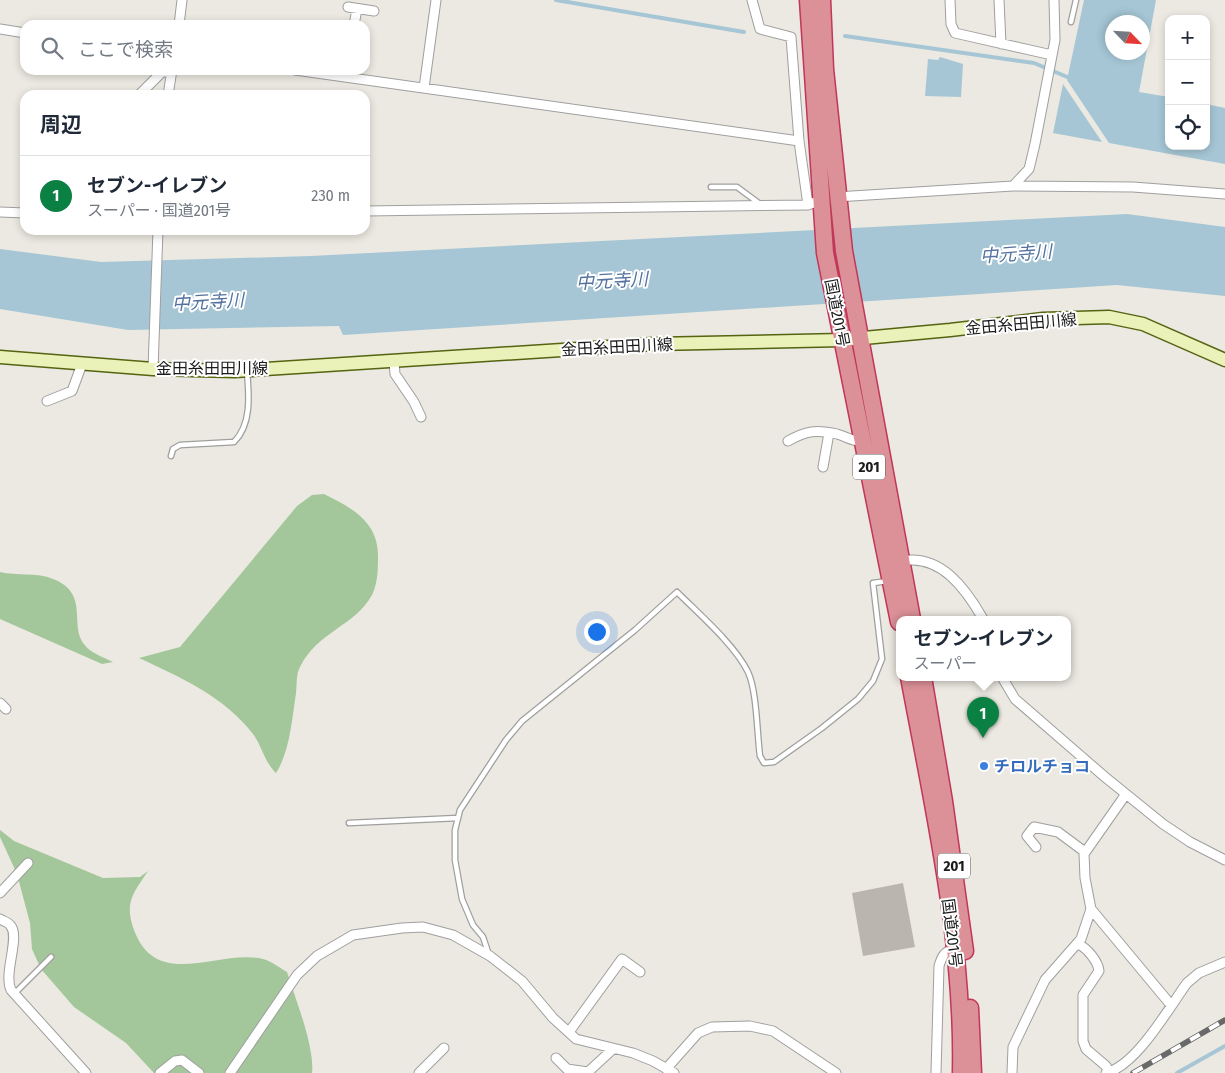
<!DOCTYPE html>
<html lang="ja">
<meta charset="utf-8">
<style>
:root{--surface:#fff;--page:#f2f2f3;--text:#1f2937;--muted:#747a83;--line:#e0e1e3;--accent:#0b8043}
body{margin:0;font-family:"Fira Sans Condensed","Noto Sans JP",sans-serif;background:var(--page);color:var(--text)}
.controls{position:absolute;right:15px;top:15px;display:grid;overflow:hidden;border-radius:10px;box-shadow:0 2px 8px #0003}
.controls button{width:45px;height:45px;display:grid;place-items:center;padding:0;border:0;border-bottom:1px solid var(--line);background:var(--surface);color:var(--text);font:25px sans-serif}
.compass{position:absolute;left:1105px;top:15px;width:45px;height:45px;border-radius:50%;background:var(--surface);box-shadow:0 2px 8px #0003;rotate:115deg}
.you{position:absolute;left:596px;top:631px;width:18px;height:18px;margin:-12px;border:4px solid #fff;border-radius:50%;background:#1a73e8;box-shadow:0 0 0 8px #1a73e833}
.badge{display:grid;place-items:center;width:32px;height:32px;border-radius:50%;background:var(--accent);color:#fff;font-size:16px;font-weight:700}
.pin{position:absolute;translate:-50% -41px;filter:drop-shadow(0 1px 2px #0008)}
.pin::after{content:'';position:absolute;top:26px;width:18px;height:15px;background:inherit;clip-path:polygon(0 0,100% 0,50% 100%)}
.popup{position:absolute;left:896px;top:616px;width:175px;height:65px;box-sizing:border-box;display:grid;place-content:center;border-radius:10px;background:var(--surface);filter:drop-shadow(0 1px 4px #0005);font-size:16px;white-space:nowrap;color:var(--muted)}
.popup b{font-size:19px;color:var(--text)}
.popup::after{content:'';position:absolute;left:50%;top:100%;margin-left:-10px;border:10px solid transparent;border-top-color:var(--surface)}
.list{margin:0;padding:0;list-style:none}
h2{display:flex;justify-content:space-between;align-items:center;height:65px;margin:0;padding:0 20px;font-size:21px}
h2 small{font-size:16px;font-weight:400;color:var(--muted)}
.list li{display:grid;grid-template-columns:32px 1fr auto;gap:15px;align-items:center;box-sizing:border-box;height:80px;padding:0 20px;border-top:1px solid var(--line)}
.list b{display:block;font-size:19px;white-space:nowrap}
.list p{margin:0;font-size:16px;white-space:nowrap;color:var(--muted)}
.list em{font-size:16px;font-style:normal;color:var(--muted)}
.icon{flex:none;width:28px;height:28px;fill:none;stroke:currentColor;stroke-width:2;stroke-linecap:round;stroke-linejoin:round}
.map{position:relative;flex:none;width:1225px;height:1073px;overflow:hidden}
.search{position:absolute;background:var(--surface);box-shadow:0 2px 8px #0003;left:20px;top:20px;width:350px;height:55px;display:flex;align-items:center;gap:12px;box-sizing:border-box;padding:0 18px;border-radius:15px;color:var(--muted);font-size:19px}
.panel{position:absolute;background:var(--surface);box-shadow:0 2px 8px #0003;left:20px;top:90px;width:350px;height:145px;border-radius:15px}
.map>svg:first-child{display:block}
.forest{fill:#a3c79a}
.water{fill:#a6c6d5;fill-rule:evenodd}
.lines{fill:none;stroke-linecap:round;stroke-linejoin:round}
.stream{stroke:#a6c6d5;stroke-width:4}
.building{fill:#bbb5af}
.lane-casing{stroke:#9f9f9f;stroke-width:7}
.street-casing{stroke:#9f9f9f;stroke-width:11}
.secondary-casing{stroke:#546410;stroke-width:15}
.highway-casing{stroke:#c23659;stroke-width:19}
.lane{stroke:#fff;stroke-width:4.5}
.street{stroke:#fff;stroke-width:9}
.secondary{stroke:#eaf2b9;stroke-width:12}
.highway{stroke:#dc9098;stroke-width:16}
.rail-casing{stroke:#696969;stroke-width:5.5}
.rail{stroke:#fff;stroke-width:4;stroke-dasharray:11;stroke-linecap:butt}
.shop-dot{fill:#3f7fe0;stroke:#fff;stroke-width:2}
.labels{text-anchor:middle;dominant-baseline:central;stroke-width:4;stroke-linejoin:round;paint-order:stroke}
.shield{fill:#fff;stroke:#5f5f5f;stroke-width:1}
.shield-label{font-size:15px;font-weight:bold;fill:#1b1b1b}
.street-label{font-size:16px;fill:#1b1b1b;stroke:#fff}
.shop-label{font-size:16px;font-weight:bold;fill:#366cbe;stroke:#fff;text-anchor:start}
.water-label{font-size:18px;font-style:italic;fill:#53729f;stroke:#fff}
</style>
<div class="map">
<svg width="1225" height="1073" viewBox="0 0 1225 1073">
<rect width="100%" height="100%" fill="#ebe9e1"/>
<path class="forest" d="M 324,494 C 350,507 378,521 378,555 C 378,568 378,583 372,595 C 355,626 317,632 300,667 C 296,674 297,684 296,693 C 292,719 290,751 276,773 C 265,763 262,746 253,734 C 225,697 180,677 139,658 L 180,647 L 297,506 L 312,495 Z
M 0,572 C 17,576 37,572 53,579 C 90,593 69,625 84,644 C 90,653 103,657 113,662 L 102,664 L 0,619 Z
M 0,830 L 14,841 L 103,878 L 140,877 L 148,871 C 133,894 124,902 134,930 C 157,992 219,948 263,959 C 271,961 280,968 287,972 C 295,998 315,1047 312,1073 L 154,1073 L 126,1043 L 74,1007 L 41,969 L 32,949 L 30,923 L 17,874 L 0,837 Z"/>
<path class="water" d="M 1084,0 L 1156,0 L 1139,92 L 1169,97 L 1169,146 L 1206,146 L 1206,104 L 1225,108 L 1225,164 L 1109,143 L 1067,80 ZM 1112,22 L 1142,22 L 1142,52 L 1112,52 Z
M 940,57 L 963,64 L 961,97 L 925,96 L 928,59 L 938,60 Z
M 1063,84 L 1102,142 L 1053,133 Z
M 1127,214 L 1225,227 L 1225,296 L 1117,285 L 343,335 L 339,326 L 128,330 L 0,309 L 0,249 L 101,262 L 311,256 Z"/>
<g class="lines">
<path class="stream" d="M 556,0 L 744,32
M 845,36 L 1034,63 L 1072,79
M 1177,1073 L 1225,1046"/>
</g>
<path class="building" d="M 903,883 L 915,947 L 863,956 L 852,893 Z"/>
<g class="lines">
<defs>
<path id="lane" d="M 1071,22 L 1076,0
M 711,187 L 737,187 L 760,204
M 171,456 L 173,449 L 180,445 L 234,442 C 252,424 249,395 247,371
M 349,823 L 458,818
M 489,955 L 483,937 L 473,925 L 462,899 L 455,860 L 455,830 L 460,810 L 506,740 L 522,721 L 635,630 L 677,592 C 699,614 735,645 748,672 C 757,691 757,734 760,756 L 764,763 L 774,762 L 822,728 L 858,699 L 873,681 L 882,659 L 873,583 L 888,581
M 14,994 L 51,957"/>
<path id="street" d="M 752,0 L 760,29 L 791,37 L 799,141 L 808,205
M 950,0 L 951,24 L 955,33 L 1052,55
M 999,0 L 1001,44
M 348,7 L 374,11
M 179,25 L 182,0
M 354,25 L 357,9
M 0,29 L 25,33
M 295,70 L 799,141
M 424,88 L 436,0
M 139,95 L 162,72 L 172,71
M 168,95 L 172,70
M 1013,186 L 1029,169 L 1035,144 L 1055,40 L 1054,0
M 836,197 L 1013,186 L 1133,187 L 1225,194
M 365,211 L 808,205 L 823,199
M 0,212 L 25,213
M 394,361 L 395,374 L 414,402 L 421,417
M 153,369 L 158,230
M 47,401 L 72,391 L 82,364
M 788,441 C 806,431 816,429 837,434 C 848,437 852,442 863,440
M 823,467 L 829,433
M 902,561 C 941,554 966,589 983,619
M 1002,677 L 1015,699 L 1105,777 L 1163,824 L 1190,842 L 1225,860
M 0,703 L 6,709
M 1036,847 L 1027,836 L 1034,827 L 1058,832 L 1085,852
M 0,893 L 28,863
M 1091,909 L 1171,1005
M 0,919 C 3,921 8,922 10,925 C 21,936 3,973 11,990 L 86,1073
M 1078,944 C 1087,948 1098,961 1099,971 L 1083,995 L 1083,1041 L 1086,1049 L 1106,1066 L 1109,1072
M 569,1032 L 622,959 L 640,972
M 556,1058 L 567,1069 L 588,1072 L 613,1049
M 666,1069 L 698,1033 L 712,1027 L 750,1026 L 773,1031 L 836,1073
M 160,1073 L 175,1061 L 182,1060 L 199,1073
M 230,1073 L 297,975 L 317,956 L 353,935 L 402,928 L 423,927 L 453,935 L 490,956 L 522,981 L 553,1018 L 576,1039 L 633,1053 L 653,1061 L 674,1073
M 419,1073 L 444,1048
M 936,1073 L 939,966 C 942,956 944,952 955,948
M 1012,1073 L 1013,1047 L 1045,980 L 1081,939 L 1091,909 L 1085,878 L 1084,854 L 1126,794
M 1106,1073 C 1137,1065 1168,1009 1187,983 L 1199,973 L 1225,962"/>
<path id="secondary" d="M 0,357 L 153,369 L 235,371 L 654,344 L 842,340 L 950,330 L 1043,319 L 1109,317 L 1143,324 L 1225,360"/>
<path id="highway" d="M 808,0 L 825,253 L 899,622
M 822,0 L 825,69 L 844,251 L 912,619
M 909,677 C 933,806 964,941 961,1073
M 923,677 L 944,801 L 965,951
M 970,1008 L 973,1073"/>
</defs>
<use href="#lane" class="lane-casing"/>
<use href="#street" class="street-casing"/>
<use href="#secondary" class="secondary-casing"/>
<use href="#highway" class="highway-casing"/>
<use href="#lane" class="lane"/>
<use href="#street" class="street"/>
<use href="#secondary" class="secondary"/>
<use href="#highway" class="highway"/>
<defs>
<path id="rail" d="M 1133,1073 L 1225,1020"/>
</defs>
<use href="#rail" class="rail-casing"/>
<use href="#rail" class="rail"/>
</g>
<circle class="shop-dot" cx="984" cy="766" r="5"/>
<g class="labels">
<g class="shield">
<rect x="853" y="454.5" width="32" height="25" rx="4"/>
<rect x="938" y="853.5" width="32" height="25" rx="4"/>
</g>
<g class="shield-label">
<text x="869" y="467">201</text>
<text x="954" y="866">201</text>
</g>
<g class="street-label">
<text transform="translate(837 313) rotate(79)">国道201号</text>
<text transform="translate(1021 324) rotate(-5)">金田糸田田川線</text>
<text transform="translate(617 347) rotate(-3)">金田糸田田川線</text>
<text x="212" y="368">金田糸田田川線</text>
<text transform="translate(952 933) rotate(83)">国道201号</text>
</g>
<g class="shop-label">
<text x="994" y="766">チロルチョコ</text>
</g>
<g class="water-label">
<text transform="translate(1016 254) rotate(-4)">中元寺川</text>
<text transform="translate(612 281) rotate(-3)">中元寺川</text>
<text transform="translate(208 302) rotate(-3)">中元寺川</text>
</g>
</g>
</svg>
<div class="controls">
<button>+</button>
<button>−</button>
<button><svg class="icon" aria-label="locate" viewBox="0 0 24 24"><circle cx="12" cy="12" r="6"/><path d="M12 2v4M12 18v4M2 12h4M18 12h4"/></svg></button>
</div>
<svg class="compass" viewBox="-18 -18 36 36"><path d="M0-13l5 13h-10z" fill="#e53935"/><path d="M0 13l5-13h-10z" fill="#747a83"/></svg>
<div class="you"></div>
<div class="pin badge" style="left:983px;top:738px">1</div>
<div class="popup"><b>セブン-イレブン</b>スーパー</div>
<div class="search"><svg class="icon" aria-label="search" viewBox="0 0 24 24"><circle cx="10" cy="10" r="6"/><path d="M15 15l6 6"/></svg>ここで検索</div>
<section class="panel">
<h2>周辺<small></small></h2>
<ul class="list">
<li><span class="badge">1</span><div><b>セブン-イレブン</b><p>スーパー · 国道201号</p></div><em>230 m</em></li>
</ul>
</section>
</div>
